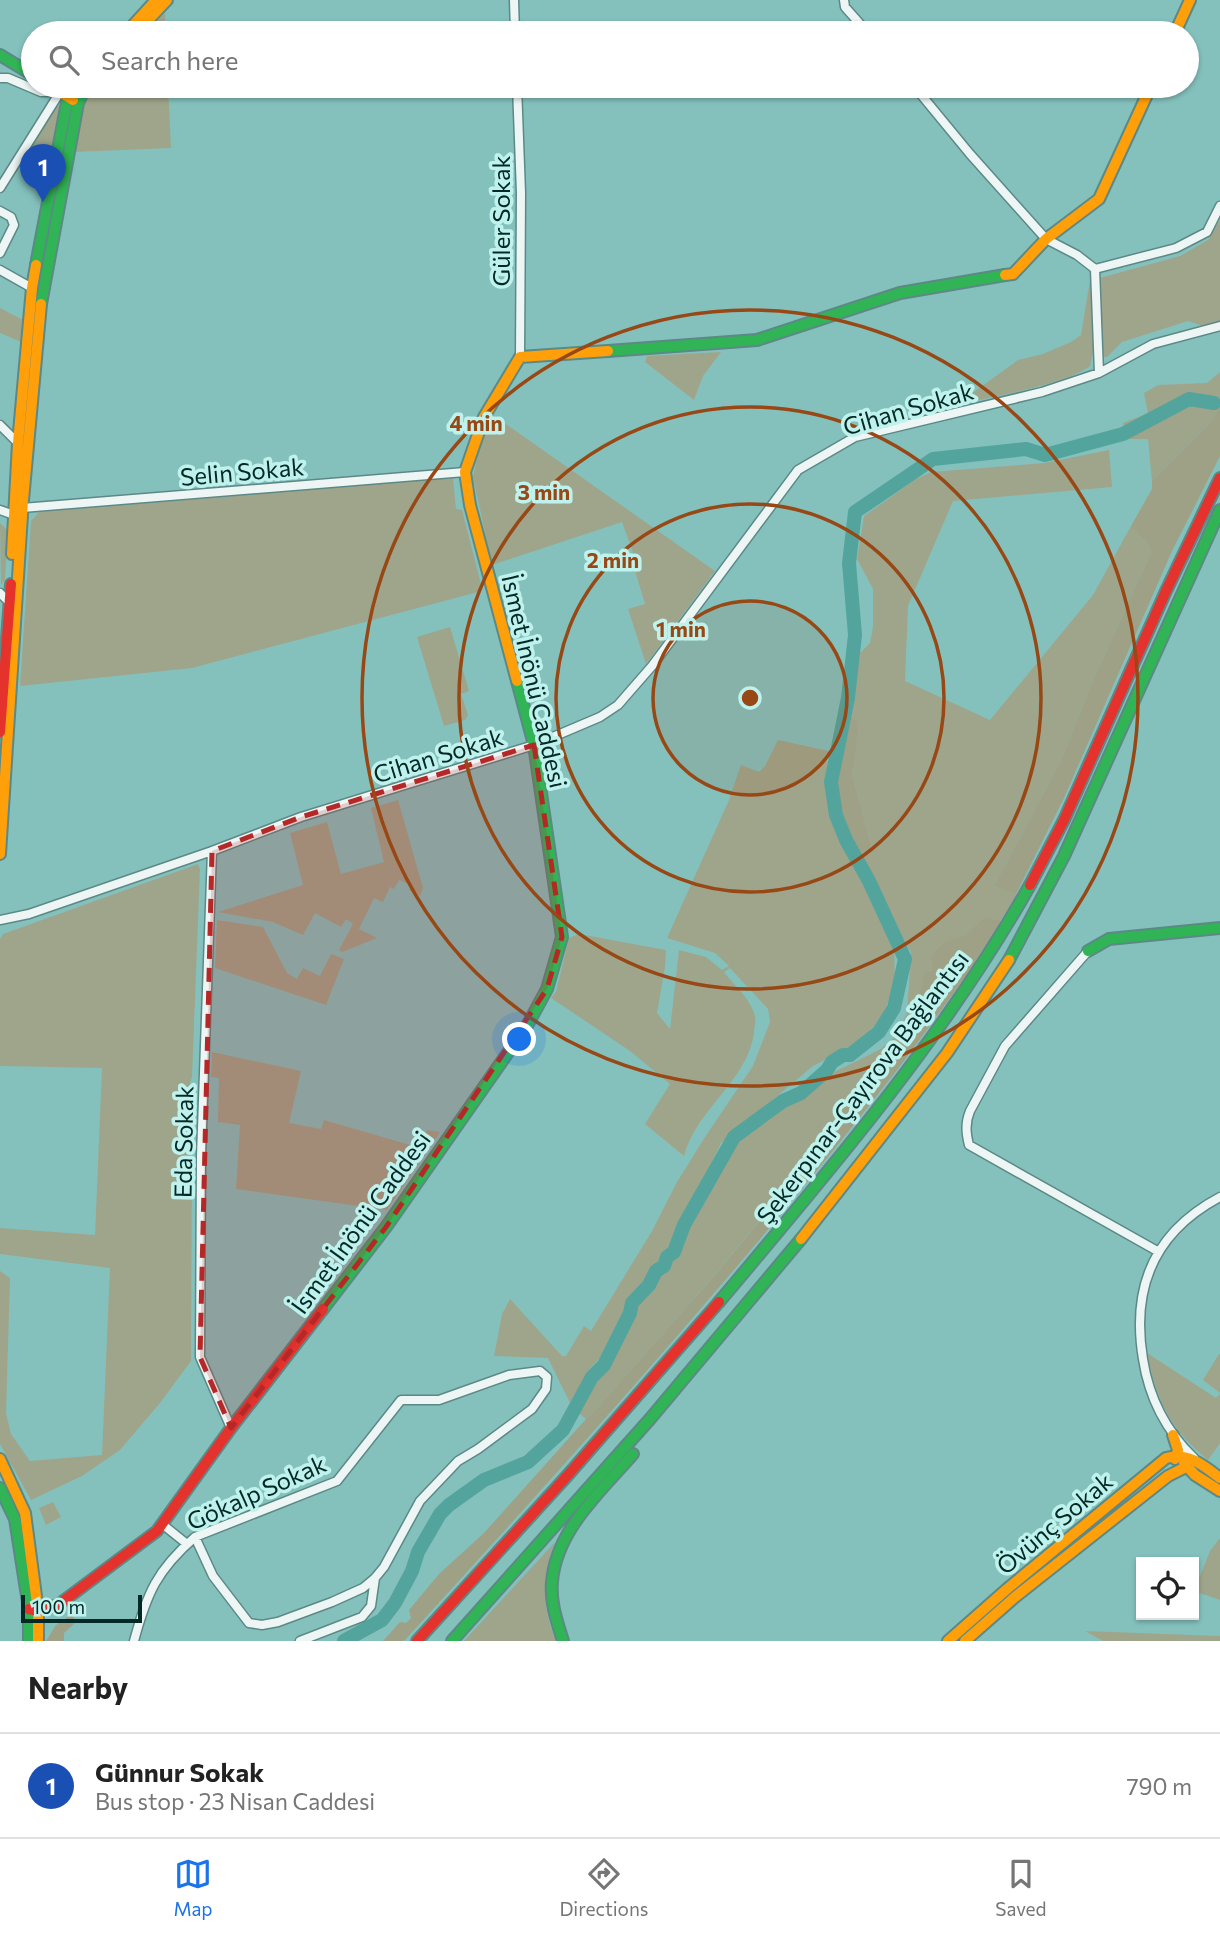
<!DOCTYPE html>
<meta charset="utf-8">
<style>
:root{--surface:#fff;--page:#f2f2f2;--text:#222;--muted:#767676;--line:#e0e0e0;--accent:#1a73e8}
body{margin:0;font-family:Commissioner,sans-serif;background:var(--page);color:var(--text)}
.controls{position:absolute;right:21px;bottom:21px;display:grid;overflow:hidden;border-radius:0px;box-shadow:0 2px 5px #0004}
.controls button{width:63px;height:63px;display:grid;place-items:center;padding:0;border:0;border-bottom:2px solid var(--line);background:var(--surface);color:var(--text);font:35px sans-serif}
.scale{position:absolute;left:21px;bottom:18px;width:121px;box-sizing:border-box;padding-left:7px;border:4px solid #032926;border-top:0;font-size:19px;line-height:24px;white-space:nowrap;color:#032926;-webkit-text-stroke:5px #bff2ed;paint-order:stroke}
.you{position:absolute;left:520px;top:1040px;width:24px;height:24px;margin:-18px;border:5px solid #fff;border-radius:50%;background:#1a73e8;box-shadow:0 0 0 10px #1a73e833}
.badge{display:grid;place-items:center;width:46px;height:46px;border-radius:50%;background:var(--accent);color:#fff;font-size:23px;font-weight:700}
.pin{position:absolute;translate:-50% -58px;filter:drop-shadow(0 2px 4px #0008)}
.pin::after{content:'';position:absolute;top:37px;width:24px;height:21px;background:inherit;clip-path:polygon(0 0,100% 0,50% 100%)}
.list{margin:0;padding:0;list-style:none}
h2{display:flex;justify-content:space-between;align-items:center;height:91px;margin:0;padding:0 28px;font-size:30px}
h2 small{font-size:23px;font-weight:400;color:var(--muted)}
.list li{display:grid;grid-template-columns:46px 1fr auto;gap:21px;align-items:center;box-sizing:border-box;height:105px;padding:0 28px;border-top:2px solid var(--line)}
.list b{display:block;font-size:26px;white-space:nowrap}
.list p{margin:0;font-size:23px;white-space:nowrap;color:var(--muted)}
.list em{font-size:23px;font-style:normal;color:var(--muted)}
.icon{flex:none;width:38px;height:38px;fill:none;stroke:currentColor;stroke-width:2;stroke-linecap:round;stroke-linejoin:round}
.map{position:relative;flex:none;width:1220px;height:1641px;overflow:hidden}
.search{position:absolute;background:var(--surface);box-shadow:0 2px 5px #0004;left:21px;right:21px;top:21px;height:77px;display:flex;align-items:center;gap:18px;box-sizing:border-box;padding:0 24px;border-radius:38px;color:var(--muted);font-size:26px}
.sheet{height:196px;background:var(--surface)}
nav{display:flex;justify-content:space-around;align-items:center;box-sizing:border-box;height:98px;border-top:2px solid var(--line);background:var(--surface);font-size:19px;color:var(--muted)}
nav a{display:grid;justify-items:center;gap:4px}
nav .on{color:var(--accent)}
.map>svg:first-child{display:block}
.green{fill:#9fa58b}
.forest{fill:#9ea185}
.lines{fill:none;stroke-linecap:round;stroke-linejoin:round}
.river{stroke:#54a49e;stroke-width:14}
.street-casing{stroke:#5c8986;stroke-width:11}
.fast-casing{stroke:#5c8986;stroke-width:14}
.slow-casing{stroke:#5c8986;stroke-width:14}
.jam-casing{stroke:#5c8986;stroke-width:14}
.street{stroke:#edf6f5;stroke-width:8}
.fast{stroke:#30b455;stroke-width:10}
.slow{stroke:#ff9f0a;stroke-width:10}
.jam{stroke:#e5322d;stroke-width:10}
.marked{fill:#b62828;fill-opacity:0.2;stroke:#b62828;stroke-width:5;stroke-dasharray:14 9;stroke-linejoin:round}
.ring{fill:none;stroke:#984815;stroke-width:3.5}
.labels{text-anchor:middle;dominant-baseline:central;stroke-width:7;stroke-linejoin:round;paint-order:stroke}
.street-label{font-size:24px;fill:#032926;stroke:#bff2ed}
.centre{fill:#984815;stroke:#bff2ed;stroke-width:3.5}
.ring-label{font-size:21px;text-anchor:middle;font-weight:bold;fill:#984815;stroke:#bff2ed;stroke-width:7;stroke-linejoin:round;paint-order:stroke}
</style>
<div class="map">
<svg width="1220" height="1641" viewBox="0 0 1220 1641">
<rect width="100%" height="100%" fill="#84c1bd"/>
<path class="green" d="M 165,13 L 166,33 L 145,33 Z
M 94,86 L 168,86 L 171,148 L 73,152 L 83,104 Z
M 56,104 L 60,107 L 50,166 L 26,153 Z
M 1220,220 L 1220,321 L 1203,326 L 1188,321 L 1122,342 L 1107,357 L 1102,357 L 1100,278 L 1180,256 L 1208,240 Z
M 1090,280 L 1094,348 L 1090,366 C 1064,385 990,397 956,405 L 1018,360 L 1043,354 L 1071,342 L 1081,335 Z
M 0,308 L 23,320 L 21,342 L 0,333 Z
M 721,352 L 703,376 L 694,400 L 645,362 L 647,356 Z
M 1220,372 L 1220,406 L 1209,424 L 1152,481 L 1148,439 L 1125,439 L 1123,423 L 1148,413 L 1144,393 L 1158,385 L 1207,383 Z
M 493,415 L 715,571 L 646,664 L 628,609 L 645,604 L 635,571 L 639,569 L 622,522 L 492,565 L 473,477 L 478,453 Z
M 1109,450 L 1112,487 L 953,501 L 908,606 L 905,681 L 990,720 L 1093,595 L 1131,526 L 1148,544 L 1151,553 L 1091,685 L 1061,761 L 994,886 L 1017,894 L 967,975 L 891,1078 L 867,1069 C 794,1193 687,1305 593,1413 L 586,1419 L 576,1411 L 590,1385 L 609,1364 L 637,1305 L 676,1254 L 694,1213 L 734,1142 L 743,1138 L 783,1106 L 800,1097 L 822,1078 L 881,1049 L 896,1036 L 907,1013 L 911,952 L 896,931 L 857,851 L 865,854 L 870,841 L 852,775 L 856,720 L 850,716 L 860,653 L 870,643 L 873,627 L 873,589 L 857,559 L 864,516 L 916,479 L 931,472 L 1045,463 Z
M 453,478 L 456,509 L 462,510 L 481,584 L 478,592 L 192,668 L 20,686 L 31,521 L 39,512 Z
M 0,523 L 8,531 L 5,579 L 1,585 Z
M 450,627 L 469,691 L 461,694 L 468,715 L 465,720 L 444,726 L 417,637 Z
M 778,740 L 828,751 L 826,789 L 841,844 L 865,879 L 894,941 L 895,982 L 882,1019 L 854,1045 L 813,1066 L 721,1143 L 673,1242 L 629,1300 L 606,1351 L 589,1370 L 570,1403 L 548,1358 L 494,1356 L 502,1314 L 510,1299 L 562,1356 L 566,1356 L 584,1326 L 591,1331 L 652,1231 L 677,1182 L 705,1137 L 753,1066 L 770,1022 L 768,1009 L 730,968 L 724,972 C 734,985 752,1000 755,1017 C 756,1021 754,1029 754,1033 C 747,1082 696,1109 684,1156 L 645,1124 L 670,1084 L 630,1051 L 551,998 L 556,992 L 569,938 L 579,934 L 666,950 L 665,967 L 657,1013 L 670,1029 L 679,950 L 706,957 L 722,970 L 729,966 L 715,953 L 667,938 L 729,800 L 741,765 L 759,772 L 765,766 Z
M 398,800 L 423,888 L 420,896 L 409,890 L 411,885 L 399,880 L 394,889 L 390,887 L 383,902 L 374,898 L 359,929 L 377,938 L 342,952 L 339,950 L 353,924 L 346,919 L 341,927 L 315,913 L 303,935 L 273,922 L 218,912 L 303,885 L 290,833 L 327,822 L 341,874 L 384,862 L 371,808 Z
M 198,864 L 200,869 L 192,1077 L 190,1082 L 188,1158 L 192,1163 L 191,1361 L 160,1403 L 120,1450 L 82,1476 L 31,1500 L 0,1444 L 0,1271 L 10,1278 L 6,1413 L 11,1434 L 30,1461 L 102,1455 L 110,1268 L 0,1254 L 0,1228 L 95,1235 L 102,1068 L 0,1066 L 0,939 L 3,934 Z
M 217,920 L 263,927 L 287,973 L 297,979 L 303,968 L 320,976 L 331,954 L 344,959 L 326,1005 L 215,968 Z
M 212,1052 L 301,1071 L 289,1123 L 321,1129 L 324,1120 L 417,1147 L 427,1130 L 440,1132 L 387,1210 L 236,1189 L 240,1125 L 218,1122 L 219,1078 L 211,1077 Z
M 1147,1353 L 1216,1398 L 1220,1394 L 1220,1443 L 1208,1460 C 1169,1428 1157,1401 1147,1353 Z
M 1219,1354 L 1220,1354 L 1220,1393 L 1203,1380 Z
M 53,1502 L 61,1517 L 46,1525 L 39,1508 Z
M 1220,1538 L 1220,1600 L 1194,1591 L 1210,1551 Z
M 555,1542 C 541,1575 542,1609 556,1641 L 464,1641 Z
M 1085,1631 L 1220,1636 L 1220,1641 L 1103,1641 Z"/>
<path class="forest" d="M 1220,406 L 1220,456 L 1172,551 L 1064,798 L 1016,894 L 994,886 L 1061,761 L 1091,685 L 1151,553 L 1148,544 L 1131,526 L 1152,489 L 1152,481 L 1209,424 Z
M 850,716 L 856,720 L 858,729 L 852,775 L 870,841 L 871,849 L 865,854 C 844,848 834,801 834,781 C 835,762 845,735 850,716 Z
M 985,917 L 1001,921 C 929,1036 842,1141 755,1245 C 641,1380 523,1511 404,1641 L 383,1641 L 400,1622 L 406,1623 L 411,1618 L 409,1610 L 439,1574 L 484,1533 L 586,1419 L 593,1413 C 688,1304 794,1194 867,1069 L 873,1072 L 876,1069 L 880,1071 L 913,1023 L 925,972 L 933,971 L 931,956 L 945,942 L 965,936 Z
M 71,1615 L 75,1619 L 75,1623 L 64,1633 L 64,1641 L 46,1641 L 56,1625 Z"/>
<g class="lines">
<path class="river" d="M 344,1641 L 382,1620 L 395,1603 L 412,1571 L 418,1552 L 440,1514 L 449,1505 L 484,1480 L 528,1462 L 563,1430 L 592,1377 L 604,1365 L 630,1313 L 632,1303 L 649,1285 L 656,1271 L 664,1266 L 667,1257 L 674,1252 L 684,1225 L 734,1137 L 783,1101 L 801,1093 L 827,1070 L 832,1062 L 843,1055 L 850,1055 L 879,1032 L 894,1008 L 905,959 L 869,881 L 846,840 L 836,815 L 831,782 L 848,698 L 855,635 L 849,563 L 855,512 L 933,459 L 1026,449 L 1045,455 L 1123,434 L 1189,399 L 1214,403"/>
<defs>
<path id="street" d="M 514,0 L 515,33
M 844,0 L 845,7 L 868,33
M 0,78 L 8,78 L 41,92 L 60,92
M 517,86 L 521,193 L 520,357
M 0,188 L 60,92
M 0,211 L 11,217 L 14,225 L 0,253
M 1095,269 L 1176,248 L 1207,232 L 1220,206
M 0,270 L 32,288
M 1099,373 L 1153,344 L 1220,326
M 0,425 L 18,443
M 22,508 L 465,472
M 0,510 L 14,515
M 0,593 L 7,600
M 212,851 L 201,1156 L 200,1357 L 231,1428
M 0,920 L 29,914 L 212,851 L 301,817 L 534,745 L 600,717 L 618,705 L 652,666 L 798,470 L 855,437 L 1042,392 L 1099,373 L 1095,269 L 1077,255 L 1046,239 L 970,154 L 914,86
M 1088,951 L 1005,1046 L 970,1111 C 965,1123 966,1133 969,1145 L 1159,1252
M 1194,1458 C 1165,1430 1149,1398 1143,1359 C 1131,1287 1154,1232 1220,1197
M 162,1524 L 187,1544
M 134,1641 C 147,1593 157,1570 195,1537 L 337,1481 L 401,1400 L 439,1400 L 509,1375 L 540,1371 L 547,1377 L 546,1389 L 532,1409 L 478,1449 L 458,1461 L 420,1501 L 384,1567 L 375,1578 L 363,1588 L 332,1602 L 278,1622 L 262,1625 L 249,1623 L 213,1576 L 195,1537
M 300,1641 L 362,1617 L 371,1606 L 375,1578"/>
<path id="fast" d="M 0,55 L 33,75
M 36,265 L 68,97 L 78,86
M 41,304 L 78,103 L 86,86
M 608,351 L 757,340 L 900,293 L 1005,275
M 1088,951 L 1109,939 L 1220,928
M 1009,960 L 1064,856 L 1220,510
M 719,1302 C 831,1169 945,1036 1030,885
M 323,1309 L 386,1227 L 528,1024 L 547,989 L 562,937 L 534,745 L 517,681
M 0,1488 L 15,1519 L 29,1609 L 29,1641
M 452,1641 L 650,1419 L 801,1239
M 563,1641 C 557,1622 550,1602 552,1582 C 556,1530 601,1491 633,1454"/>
<path id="slow" d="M 126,33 L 156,0
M 136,33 L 167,0
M 1175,33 L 1190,0
M 50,86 L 73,100
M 1005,275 L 1013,274 L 1046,239 L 1099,199 L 1151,86
M 12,554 L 18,443 L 32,288 L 36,265
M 517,681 L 470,505 L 465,472 L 484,417 L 520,357 L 608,351
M 0,854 L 23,500 L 41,304
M 801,1239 L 947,1053 L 1009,960
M 1173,1435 L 1178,1450 L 1175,1459
M 0,1459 L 25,1513 L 38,1611 L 38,1641
M 1184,1463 L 1195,1475 L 1220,1491
M 948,1641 L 1007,1589 L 1166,1458 C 1188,1452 1203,1465 1220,1478
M 965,1641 L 1015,1597 L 1168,1476 L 1186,1467"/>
<path id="jam" d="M 0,732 L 11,584
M 1030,885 L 1064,820 L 1166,591 L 1220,478
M 29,1609 L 38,1611 L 58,1605 L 157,1531 L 231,1428 L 323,1309
M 417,1641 L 567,1476 L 719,1302"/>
</defs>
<use href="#street" class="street-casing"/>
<use href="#fast" class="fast-casing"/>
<use href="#slow" class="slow-casing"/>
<use href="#jam" class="jam-casing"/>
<use href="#street" class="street"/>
<use href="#fast" class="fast"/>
<use href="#slow" class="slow"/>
<use href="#jam" class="jam"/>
</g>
<path class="marked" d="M 534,745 L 562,937 L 547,989 L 386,1227 L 231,1428 L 200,1357 L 212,851 L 301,817 Z"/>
<circle cx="750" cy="698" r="97" fill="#984815" fill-opacity=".12"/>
<g class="ring">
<circle cx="750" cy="698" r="97"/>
<circle cx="750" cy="698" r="194"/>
<circle cx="750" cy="698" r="291"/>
<circle cx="750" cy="698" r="388"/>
</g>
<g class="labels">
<g class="street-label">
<text transform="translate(500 221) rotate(-90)">Güler Sokak</text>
<text transform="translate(908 408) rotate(-16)">Cihan Sokak</text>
<text transform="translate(242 471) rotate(-5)">Selin Sokak</text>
<text transform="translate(535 681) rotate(77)">İsmet İnönü Caddesi</text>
<text transform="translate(438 755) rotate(-17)">Cihan Sokak</text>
<text transform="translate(862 1087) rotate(-53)">Şekerpınar-Çayırova Bağlantısı</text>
<text transform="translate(183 1142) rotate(-89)">Eda Sokak</text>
<text transform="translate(360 1222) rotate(-54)">İsmet İnönü Caddesi</text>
<text transform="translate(256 1492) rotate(-24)">Gökalp Sokak</text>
<text transform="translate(1054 1523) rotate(-40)">Övünç Sokak</text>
</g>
</g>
<circle cx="750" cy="698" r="10" class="centre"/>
<g class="ring-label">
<text x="476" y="431">4 min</text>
<text x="544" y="500">3 min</text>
<text x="613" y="568">2 min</text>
<text x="681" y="637">1 min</text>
</g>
</svg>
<div class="controls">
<button><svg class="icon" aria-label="locate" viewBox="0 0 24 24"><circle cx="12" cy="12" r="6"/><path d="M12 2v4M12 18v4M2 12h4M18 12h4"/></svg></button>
</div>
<div class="scale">100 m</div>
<div class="you"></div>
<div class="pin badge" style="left:43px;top:202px;background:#1a4fb4">1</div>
<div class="search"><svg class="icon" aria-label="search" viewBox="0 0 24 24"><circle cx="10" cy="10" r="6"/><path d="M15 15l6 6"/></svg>Search here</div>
</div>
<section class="sheet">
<h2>Nearby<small></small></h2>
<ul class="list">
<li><span class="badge" style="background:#1a4fb4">1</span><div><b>Günnur Sokak</b><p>Bus stop · 23 Nisan Caddesi</p></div><em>790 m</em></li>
</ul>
</section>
<nav>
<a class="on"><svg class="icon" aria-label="map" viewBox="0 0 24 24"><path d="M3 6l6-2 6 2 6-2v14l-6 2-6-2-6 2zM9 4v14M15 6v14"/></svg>Map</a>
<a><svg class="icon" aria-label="directions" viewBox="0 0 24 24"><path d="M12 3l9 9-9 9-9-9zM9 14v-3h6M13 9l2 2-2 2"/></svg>Directions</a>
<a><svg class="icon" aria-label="saved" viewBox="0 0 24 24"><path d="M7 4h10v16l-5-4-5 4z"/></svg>Saved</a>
</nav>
